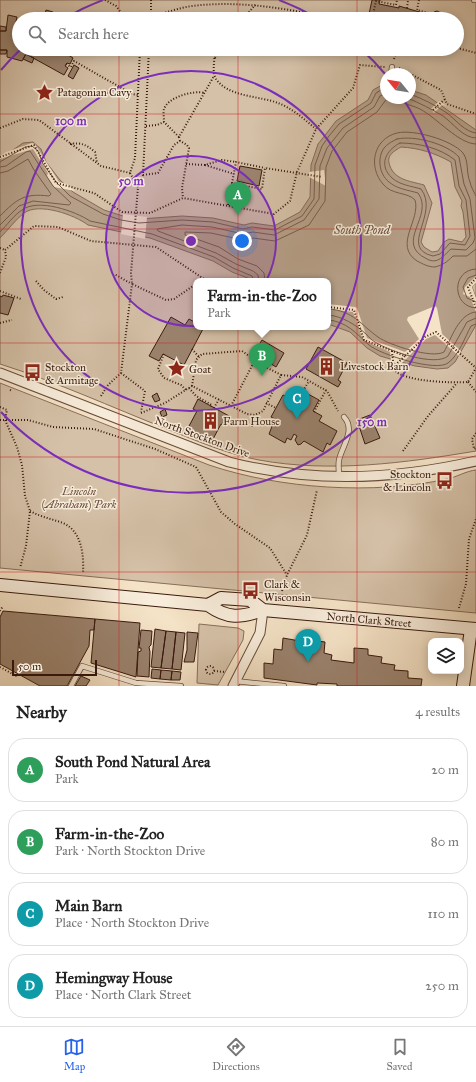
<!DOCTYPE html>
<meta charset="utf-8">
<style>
:root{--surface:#fff;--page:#f2f2f2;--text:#222;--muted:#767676;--line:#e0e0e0;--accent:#2563eb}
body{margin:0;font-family:"IM FELL Great Primer",serif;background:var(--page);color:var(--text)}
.controls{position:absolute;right:12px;bottom:12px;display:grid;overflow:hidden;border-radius:8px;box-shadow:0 2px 10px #0003}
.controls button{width:36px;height:36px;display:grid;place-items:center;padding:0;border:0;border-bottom:1px solid var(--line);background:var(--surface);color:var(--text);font:20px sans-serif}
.compass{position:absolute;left:380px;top:68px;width:36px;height:36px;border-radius:50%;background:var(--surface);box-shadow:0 2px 10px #0003;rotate:300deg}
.scale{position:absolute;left:12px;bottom:10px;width:85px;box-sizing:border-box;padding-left:4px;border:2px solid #3a1a0e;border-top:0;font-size:11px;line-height:14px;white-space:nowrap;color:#3a1a0e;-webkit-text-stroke:3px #f8eddb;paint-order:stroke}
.you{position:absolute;left:242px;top:241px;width:14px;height:14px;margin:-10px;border:3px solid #fff;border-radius:50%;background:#1a73e8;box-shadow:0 0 0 6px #1a73e833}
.badge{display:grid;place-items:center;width:26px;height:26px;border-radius:50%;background:var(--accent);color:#fff;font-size:13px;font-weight:700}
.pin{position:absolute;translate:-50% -33px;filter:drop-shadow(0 1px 2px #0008)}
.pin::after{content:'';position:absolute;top:21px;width:14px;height:12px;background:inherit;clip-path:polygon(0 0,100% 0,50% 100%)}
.popup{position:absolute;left:193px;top:278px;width:138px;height:52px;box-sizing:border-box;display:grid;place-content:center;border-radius:8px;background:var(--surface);filter:drop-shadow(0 1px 3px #0005);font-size:13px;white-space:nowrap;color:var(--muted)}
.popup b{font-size:15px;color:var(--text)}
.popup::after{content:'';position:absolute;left:50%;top:100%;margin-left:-8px;border:8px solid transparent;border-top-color:var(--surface)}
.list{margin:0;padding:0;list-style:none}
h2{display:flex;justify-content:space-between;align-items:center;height:52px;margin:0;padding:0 16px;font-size:17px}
h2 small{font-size:13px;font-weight:400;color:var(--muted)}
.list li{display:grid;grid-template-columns:26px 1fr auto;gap:12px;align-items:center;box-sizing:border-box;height:64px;margin:0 8px 8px;padding:0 8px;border:1px solid var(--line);border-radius:16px}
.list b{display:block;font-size:15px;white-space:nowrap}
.list p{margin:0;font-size:13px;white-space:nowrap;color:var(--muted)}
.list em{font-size:13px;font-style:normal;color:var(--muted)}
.icon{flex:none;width:22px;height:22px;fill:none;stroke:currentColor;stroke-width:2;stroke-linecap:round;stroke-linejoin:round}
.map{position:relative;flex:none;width:476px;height:686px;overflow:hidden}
.search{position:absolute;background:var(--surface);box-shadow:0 2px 10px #0003;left:12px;right:12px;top:12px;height:44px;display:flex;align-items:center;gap:10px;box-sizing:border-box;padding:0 14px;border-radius:22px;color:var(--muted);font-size:15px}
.sheet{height:340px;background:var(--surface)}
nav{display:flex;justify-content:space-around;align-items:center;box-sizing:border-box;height:56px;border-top:1px solid var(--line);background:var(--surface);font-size:11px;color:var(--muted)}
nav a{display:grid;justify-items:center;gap:2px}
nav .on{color:var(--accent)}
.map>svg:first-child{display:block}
.green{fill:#d5c1a8;stroke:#886e5b;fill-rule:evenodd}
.water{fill:#b59f88;stroke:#846a57;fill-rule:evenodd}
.pier{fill:#f5e3c7}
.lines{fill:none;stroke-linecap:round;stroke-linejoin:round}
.shore{stroke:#785c4b;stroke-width:1}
.building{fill:#9b836e;stroke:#3a1a0e}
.service-casing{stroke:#694c3c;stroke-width:6}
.minor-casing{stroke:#694c3c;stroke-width:11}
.secondary-casing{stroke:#3a1a0e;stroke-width:14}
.path{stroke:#3a1a0e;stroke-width:2;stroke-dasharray:1 2;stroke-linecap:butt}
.service{stroke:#f8eddb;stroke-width:4.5}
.minor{stroke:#f8eddb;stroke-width:9}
.secondary{stroke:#f8eddb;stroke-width:12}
.grid{fill:none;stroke:#d62828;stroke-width:1;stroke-opacity:0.55}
.ring{fill:none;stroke:#7b2cbf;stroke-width:2}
.labels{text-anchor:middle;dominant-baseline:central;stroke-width:3;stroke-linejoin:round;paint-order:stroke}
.poi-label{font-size:11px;fill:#3a1a0e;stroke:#f8eddb;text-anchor:start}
.street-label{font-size:11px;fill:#3a1a0e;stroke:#f8eddb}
.park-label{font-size:11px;font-style:italic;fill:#684c3c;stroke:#f8eddb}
.water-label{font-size:12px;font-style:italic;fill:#654939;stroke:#f8eddb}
.centre{fill:#7b2cbf;stroke:#f8eddb;stroke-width:2}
.ring-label{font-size:12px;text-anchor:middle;font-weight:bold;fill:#7b2cbf;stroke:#f8eddb;stroke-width:3;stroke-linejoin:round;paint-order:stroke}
</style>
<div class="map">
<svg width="476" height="686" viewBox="0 0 476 686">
<rect width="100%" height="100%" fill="#f5e3c7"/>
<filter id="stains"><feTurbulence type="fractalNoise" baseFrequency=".005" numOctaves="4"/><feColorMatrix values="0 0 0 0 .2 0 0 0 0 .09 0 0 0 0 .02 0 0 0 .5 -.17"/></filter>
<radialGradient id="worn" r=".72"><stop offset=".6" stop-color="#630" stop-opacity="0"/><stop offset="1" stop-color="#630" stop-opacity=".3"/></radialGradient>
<path class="green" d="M 0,0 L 476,0 L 476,451 C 405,463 330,473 259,460 C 227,454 197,441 167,429 C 111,407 57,382 0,364 ZM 19,19 L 457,19 L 457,49 L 19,49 ZM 386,74 L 410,74 L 410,98 L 386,98 ZM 196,281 L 328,281 L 328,327 L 196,327 Z
M 0,383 L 209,465 C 280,489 374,495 447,479 C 457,477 466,471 476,470 L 476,613 L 0,568 Z
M 199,624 L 238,628 L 244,631 L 243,640 L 218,685 L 197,683 Z"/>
<path class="water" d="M 384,84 L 386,84 L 386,98 L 410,98 L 410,90 L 426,95 L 476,130 L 476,283 L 472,287 L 476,298 L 476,325 L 455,362 L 448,368 L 437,369 L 415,366 L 380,356 L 367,348 L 350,332 L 328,324 L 328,281 L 255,281 L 232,272 L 213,261 L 150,238 L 88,225 C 75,215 39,202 24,213 C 15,220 8,230 0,238 L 0,159 L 23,143 L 33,142 L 41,149 L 46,162 L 60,180 L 73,192 L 104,210 L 123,216 L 140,219 L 182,216 L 213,218 L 244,225 L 252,223 L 274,226 L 300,212 L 310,197 L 311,165 L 318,144 L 326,134 L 336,121 L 368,100 L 373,90 ZM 401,147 C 419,148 435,153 451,162 L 455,187 L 462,201 L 461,206 L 463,212 L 466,237 L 462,242 L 449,239 L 444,242 L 438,251 L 432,252 L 424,247 L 421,242 L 432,203 L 424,185 C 410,181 393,180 389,163 C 387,155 394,151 401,147 Z"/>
<path class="pier" d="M 439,101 L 447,106 L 442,105 L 434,113 L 431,109 Z
M 32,143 L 35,144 L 59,182 L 67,184 L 75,191 L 54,187 L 47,176 L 48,173 L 33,149 L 0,159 L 0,156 L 6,152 Z
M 324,170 L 326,186 L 309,177 L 309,172 Z
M 123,214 L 147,217 L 145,239 L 121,234 Z
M 476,276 L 476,283 L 472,287 L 476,298 L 476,312 L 470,297 L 463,294 L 465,287 Z
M 328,304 L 355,307 L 357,308 L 367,338 L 405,352 L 419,339 L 407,320 L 408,317 L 435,306 L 437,308 L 442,334 L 461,351 L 459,356 L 435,335 L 426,339 L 400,365 L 395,363 L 391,361 L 390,352 L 363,340 L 353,312 L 328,309 Z"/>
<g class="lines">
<path class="shore" d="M 410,94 C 423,99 435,105 447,113 C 456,120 465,132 476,133
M 398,98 C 404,105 412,105 420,109 C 437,118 459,144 476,144
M 407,98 C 420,103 431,109 443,116 C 453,123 463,138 476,138
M 397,139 C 415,135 447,144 459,157 L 464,184 L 470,199 L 475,238 L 473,243 L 466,250 L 451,249 C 444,255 438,265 427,259 C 393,243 435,216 418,193 C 408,190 397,189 389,182 C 379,174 377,158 384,148 C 387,144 393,141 397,139 Z
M 400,143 C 419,143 440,148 455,160 L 459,186 L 466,200 L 470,236 L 465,245 L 450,243 L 440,254 L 433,256 C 398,248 440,214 421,189 C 411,186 400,185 392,178 C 378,165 386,150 400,143 Z
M 0,162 L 25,147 L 32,146 L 38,151 L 43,164 L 57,183 L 70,196 L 103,214 L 121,220 L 139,223 L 182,220 L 213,222 L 243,229 L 252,227 L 275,230 L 302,216 L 314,199 L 315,165 L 322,146 L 329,136 L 339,124 L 371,103 L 376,93 L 386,87
M 0,167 L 6,166 L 26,152 L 30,151 L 53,186 L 71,203 L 69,205 L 33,201 L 19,206 L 0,225
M 0,173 L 8,171 L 28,159 L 34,170 L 51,194 L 49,196 C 24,193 17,199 0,216
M 476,196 C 474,192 471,187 470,182 C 466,173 469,161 463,153 C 452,140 413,129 397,133 C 373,139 368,167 383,184 C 391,195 408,192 415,200 C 421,220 393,245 417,261 C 423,264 428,267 435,267 C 443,265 447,262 453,256 L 467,256 L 476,249
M 0,232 C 7,225 14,215 22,210 C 38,198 75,211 90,221 L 152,234 L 214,257 L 233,268 L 252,276 L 254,281
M 476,269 C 451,270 452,307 476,308
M 476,275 L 468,278 L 463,287 L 467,298 L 476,302
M 259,281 L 258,275 L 253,271 L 236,264 L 216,253 L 158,231 L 157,229 L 182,225 L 212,227 L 243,234 L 253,232 L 274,235 L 304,220 L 319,199 L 320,166 L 327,148 L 343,128 L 374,107 L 380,96 L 386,93
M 265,281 L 264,273 L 257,266 L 238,259 L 219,247 L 185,235 L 185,232 L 211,233 L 243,240 L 253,238 L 275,241 L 309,225 L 325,201 L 326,167 L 332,151 L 347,132 L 377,112 L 385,101 L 389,98
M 328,309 C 353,310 362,326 378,337 C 389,345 432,359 444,352 C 451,339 459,313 476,312
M 328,315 C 342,316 356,325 366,334 C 369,337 371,340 375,342 C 389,351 435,367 448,356 L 467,322 L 476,318
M 328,320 C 346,321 357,334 369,345 C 381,355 436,372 448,363 C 459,355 465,337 471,326 L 476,324"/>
</g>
<path class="building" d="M 372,0 L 380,0 L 379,4 L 399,8 L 399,6 L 433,16 L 434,12 L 437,11 L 441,13 L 439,19 L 368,19 Z
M 46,10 L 53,12 L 51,19 L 44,19 Z
M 8,15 L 17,17 L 15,26 L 19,27 L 19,49 L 59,49 L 73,58 L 70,64 L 67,63 L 65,66 L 68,68 L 64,75 L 26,54 L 22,61 L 7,57 L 7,50 L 0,50 L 0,31 L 6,31 Z
M 0,26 L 6,27 L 6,31 L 0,31 Z
M 0,50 L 7,50 L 6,54 L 0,54 Z
M 26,54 L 34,58 L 32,63 L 23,59 Z
M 74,65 L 79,68 L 73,79 L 68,76 Z
M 240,166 L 262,170 L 259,186 L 237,181 Z
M 3,295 L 14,298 L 8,315 L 0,313 L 0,296 L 2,297 Z
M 171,317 L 185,325 L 189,319 L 196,323 L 196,327 L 204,327 L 184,365 L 163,354 L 159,361 L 149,356 Z
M 262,340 L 284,353 L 276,367 L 254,353 Z
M 318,347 L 347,363 L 338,380 L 341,382 L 338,387 L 306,369 Z
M 295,387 L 319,400 L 313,411 L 322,416 L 319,421 L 337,431 L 330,445 L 327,443 L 323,452 L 304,441 L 301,444 L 298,445 L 295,440 L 297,436 L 294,434 L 291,440 L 287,438 L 285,443 L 269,434 L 275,419 L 271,417 L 283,395 L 289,398 Z
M 157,393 L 160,400 L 155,402 L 152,396 Z
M 198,399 L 231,417 L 226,426 L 221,424 L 212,441 L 188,428 L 197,411 L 193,409 Z
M 165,409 L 167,415 L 162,417 L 160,412 Z
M 370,415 L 380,438 L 365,444 L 357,420 Z
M 3,611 L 95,619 L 94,630 L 90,630 L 89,646 L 67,686 L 40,686 L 0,664 L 0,617 Z
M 95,619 L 140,623 L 136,677 L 91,663 Z
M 155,629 L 166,631 L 161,668 L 151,667 Z
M 141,630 L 152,631 L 151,645 L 149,647 L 150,652 L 149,677 L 137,676 L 138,652 L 141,651 L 141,648 L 139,648 Z
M 166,631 L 176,632 L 172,669 L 161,668 Z
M 176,632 L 185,633 L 181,670 L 172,669 Z
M 187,632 L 198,633 L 194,662 L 184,662 L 187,650 Z
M 283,638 L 311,643 L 311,640 L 325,642 L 324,653 L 332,655 L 331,660 L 354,663 L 354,648 L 368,649 L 368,655 L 382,657 L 381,663 L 395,665 L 394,670 L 408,671 L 408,678 L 422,679 L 421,686 L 337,686 L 337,684 L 317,683 L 317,685 L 264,678 L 264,663 L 273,664 L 274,649 L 282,650 Z
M 152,669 L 161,670 L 160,679 L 151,678 Z
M 161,670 L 172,671 L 171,680 L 160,679 Z
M 172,671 L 181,672 L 180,680 L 171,680 Z
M 81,676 L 90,680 L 86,686 L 75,686 Z"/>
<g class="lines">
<defs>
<path id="service" d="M 474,0 L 476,0
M 391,74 L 392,67
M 339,476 C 339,471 338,465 339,460 C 342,446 356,430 344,417
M 235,681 L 284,686
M 71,686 L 82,666 L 136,683 L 181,686"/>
<path id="minor" d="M 0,373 L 229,462 C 311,483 394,480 476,461
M 233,686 L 260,633 L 263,610"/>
<path id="secondary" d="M 0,585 L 208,605 C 228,619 240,618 263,610 L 476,629
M 208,605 L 221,598 L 250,600 L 263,610
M 463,686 L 471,629"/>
</defs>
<use href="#service" class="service-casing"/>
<use href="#minor" class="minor-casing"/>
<use href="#secondary" class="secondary-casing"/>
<path class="path" d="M 105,0 L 116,6 L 126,19
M 419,0 L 417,10 L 437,15 L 436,19
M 407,8 L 408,0
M 168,13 L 189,19
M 151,17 C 165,13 178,8 192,6 C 241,0 289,9 336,19
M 151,19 L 151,0
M 243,19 L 256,4
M 372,19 L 376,1 L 396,5 L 397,0
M 457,48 L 476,53
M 149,49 L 143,175 L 138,187 L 131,273 L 132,284 L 166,300 L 174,299 L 196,284
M 214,49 C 216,58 211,71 216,79 C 228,97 260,96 278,103 C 292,108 304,119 316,129
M 215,58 L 222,49
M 394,59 L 397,49
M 66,64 L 71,67 L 74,61 L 132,94 L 138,95
M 399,68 L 441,90 L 447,104 L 476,114
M 433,110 L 445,99
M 146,126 L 157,125 L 164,122
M 0,128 L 23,119 L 39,120 L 101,166 L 130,173
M 179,137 L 164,122 C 164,118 163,112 164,109 C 168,97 194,90 204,93
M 180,141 L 179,137 L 214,76
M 70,144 C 81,142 87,145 95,152 L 97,163
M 0,157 L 34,145 L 56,183 L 94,193 L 122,212 L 150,213 L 183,198 L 274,214 L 290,201 L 297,172 L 316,129 L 353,88 L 360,65 L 385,67
M 186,164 L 205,165 L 222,160 L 236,162
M 205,165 L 234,174
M 143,175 L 158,173 L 174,145 L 180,141 L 187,145 L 189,148 L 182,188 L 183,198
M 235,184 L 232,183 L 236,162 L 265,168
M 138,187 L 130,173 L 135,158 L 140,49
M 228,205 L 235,184 L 262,189 L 265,168 L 322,177
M 0,248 L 5,250
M 5,250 L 34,226 L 58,227 L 91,241 L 156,247 L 207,281
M 0,273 L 6,257 L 5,250
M 476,278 L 468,287 L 476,308
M 36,281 L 44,290 L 56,299 L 63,297
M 200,281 L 204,279
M 0,291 L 21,299
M 328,307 L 354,310 L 364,340 L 405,356 L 425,337 L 436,332 L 476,368
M 0,323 L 12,320
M 192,349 L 199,357
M 392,351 L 394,370 C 406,382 451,383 468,382 L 476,368
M 164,354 L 158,369 L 164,378 L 181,385 L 186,390
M 393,367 L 405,356
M 121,373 L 145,391 L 141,412
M 468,382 L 476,392
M 192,386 L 196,360 L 202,354 L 242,351 L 262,365 L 281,375
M 189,388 L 196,396 L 212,405 L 211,407
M 10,390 L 12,391
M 303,391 L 309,381
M 101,396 L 108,385 L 121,373 L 132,284 L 114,274
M 266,403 L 276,408
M 231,406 L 255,360
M 0,407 L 7,410 L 5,420 L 17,447 L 22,465 L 25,496 L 30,511 L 26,546 L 20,568
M 214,408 L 219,399
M 314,412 L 326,390
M 141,413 L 165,403 L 192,386 L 247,414 L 255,415 L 263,411 L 281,375 L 302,377 L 327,391 L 338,411
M 0,420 L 28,420 L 53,427 L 94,429 L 155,449 L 196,467 L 221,512 L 235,524 L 270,548 L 287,575
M 252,427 L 253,415
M 476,433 L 472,439 L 474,449 L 476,448
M 403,451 L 428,416 L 457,383
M 30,511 C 41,517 52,519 63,523 C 82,531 84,556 83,573
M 282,591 L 287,575 L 307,535 L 317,490
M 459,608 L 466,584 L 469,539 L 476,519
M 0,611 L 3,606
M206 670a4 4 0 1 1 8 0a4 4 0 1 1-8 0Z
M 0,667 L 18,677
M 214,671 L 225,672"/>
<use href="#service" class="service"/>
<use href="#minor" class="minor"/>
<use href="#secondary" class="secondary"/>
</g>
<path class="grid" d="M 119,0 L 119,19M 238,0 L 238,19M 357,0 L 357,19M 119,49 L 119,686M 238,49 L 238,686M 357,49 L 357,686M 0,114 L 476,114M 0,229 L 476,229M 0,343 L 476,343M 0,457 L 476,457M 0,572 L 476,572"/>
<circle cx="191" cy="241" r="85" fill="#7b2cbf" fill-opacity=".12"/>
<g class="ring">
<circle cx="191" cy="241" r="85"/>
<circle cx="191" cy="241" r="170"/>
<path d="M1 70A256 256 0 0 1 21 49M65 18A256 256 0 0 1 103 0M279 0A256 256 0 0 1 317 18M361 49A256 256 0 0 1 386 75M404 100A256 256 0 0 1 1 412"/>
</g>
<defs>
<symbol id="sight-bare" viewBox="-9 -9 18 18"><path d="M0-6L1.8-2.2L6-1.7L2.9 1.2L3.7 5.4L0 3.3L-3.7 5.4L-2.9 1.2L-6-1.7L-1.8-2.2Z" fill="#8f2418" stroke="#f8eddb" stroke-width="2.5" paint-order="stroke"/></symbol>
<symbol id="building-bare" viewBox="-9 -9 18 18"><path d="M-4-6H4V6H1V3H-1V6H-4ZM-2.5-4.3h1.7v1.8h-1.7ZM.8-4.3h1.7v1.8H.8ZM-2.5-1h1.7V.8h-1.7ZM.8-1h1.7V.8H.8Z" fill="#8f2418" stroke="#f8eddb" stroke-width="2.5" paint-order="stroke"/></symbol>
<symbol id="bus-bare" viewBox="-9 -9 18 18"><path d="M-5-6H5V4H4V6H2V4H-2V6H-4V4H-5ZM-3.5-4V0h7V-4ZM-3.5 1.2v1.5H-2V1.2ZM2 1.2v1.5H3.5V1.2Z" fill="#8f2418" stroke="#f8eddb" stroke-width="2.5" paint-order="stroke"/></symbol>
</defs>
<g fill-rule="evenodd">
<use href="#sight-bare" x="32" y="80" width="25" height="25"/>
<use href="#building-bare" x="314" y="354" width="25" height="25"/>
<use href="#sight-bare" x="164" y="356" width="25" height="25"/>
<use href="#bus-bare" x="20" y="360" width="25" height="25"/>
<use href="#building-bare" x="198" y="408" width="25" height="25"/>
<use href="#bus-bare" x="432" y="468" width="25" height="25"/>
<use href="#bus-bare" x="238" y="578" width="25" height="25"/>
</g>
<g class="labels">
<g class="poi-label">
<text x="57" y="92">Patagonian Cavy</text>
<text x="340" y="366">Livestock Barn</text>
<text x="45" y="367">Stockton<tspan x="45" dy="13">&amp; Armitage</tspan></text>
<text x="189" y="369">Goat</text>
<text x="223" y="421">Farm House</text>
<text x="431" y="474" text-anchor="end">Stockton<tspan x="431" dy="13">&amp; Lincoln</tspan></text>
<text x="264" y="584">Clark &amp;<tspan x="264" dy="13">Wisconsin</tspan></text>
</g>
<g class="street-label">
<text transform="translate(202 437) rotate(20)">North Stockton Drive</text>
<text transform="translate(369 620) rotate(5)">North Clark Street</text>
</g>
<g class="park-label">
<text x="79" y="491">Lincoln<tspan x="79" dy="13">(Abraham) Park</tspan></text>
</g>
<g class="water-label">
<text x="362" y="230">South Pond</text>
</g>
</g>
<circle cx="191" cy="241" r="6" class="centre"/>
<g class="ring-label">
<text x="71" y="125">100 m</text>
<text x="131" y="185">50 m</text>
<text x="372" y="426">150 m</text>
</g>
<rect width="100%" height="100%" filter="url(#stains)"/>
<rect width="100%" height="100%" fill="url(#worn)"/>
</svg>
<div class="controls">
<button><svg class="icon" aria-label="layers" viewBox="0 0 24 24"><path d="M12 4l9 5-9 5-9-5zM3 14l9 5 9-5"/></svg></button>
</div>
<svg class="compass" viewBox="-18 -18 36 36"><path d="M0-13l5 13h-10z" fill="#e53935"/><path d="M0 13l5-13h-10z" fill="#767676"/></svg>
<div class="scale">50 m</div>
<div class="you"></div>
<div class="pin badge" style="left:238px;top:215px;background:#2e9e5b">A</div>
<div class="pin badge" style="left:262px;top:376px;background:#2e9e5b">B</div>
<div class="popup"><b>Farm-in-the-Zoo</b>Park</div>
<div class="pin badge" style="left:297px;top:419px;background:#0f9aa8">C</div>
<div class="pin badge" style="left:308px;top:662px;background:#0f9aa8">D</div>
<div class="search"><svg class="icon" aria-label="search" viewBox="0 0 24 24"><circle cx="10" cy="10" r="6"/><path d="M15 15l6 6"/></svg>Search here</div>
</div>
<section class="sheet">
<h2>Nearby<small>4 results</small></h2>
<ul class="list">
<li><span class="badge" style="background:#2e9e5b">A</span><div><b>South Pond Natural Area</b><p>Park</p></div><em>20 m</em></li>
<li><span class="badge" style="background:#2e9e5b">B</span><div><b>Farm-in-the-Zoo</b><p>Park · North Stockton Drive</p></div><em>80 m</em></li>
<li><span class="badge" style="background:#0f9aa8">C</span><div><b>Main Barn</b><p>Place · North Stockton Drive</p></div><em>110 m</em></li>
<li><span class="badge" style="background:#0f9aa8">D</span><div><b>Hemingway House</b><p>Place · North Clark Street</p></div><em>250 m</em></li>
</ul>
</section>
<nav>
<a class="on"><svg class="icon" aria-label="map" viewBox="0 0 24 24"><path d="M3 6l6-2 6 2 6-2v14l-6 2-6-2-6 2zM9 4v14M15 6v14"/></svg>Map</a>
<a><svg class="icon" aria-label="directions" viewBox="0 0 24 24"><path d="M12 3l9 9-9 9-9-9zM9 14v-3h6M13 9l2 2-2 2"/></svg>Directions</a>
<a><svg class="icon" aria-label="saved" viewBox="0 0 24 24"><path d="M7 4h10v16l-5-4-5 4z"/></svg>Saved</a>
</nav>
